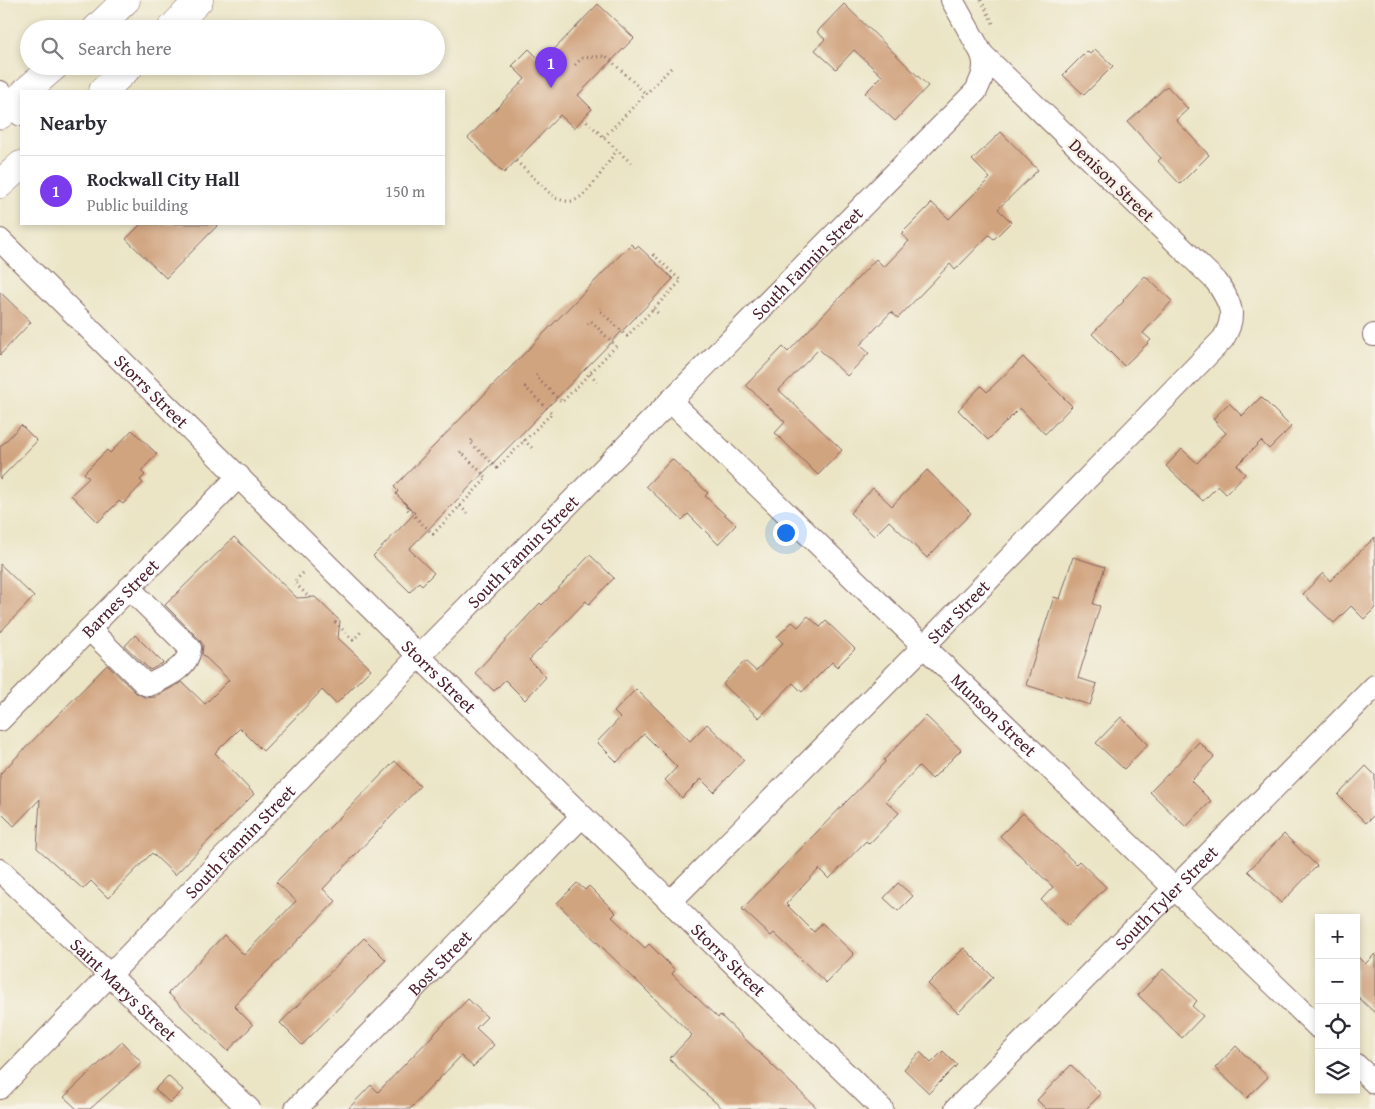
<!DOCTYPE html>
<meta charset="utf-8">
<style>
:root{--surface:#fff;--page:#f2f2f3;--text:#2b2b33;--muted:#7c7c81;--line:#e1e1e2;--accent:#7c3aed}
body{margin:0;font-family:"Gentium Book Plus",serif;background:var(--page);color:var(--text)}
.controls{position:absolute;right:15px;bottom:15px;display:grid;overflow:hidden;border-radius:0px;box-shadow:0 2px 8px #0003}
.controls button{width:45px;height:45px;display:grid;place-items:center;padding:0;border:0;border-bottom:1px solid var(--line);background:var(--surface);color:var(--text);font:25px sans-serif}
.you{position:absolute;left:785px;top:532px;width:18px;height:18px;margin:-12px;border:4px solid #fff;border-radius:50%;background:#1a73e8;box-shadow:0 0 0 8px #1a73e833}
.badge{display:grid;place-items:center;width:32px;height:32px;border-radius:50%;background:var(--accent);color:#fff;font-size:16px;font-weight:700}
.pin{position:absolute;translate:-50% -41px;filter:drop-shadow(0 1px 2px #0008)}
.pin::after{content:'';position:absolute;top:26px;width:18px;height:15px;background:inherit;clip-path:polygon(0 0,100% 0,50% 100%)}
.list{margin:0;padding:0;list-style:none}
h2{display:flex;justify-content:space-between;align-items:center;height:65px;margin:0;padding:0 20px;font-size:21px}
h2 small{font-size:16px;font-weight:400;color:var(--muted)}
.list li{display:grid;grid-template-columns:32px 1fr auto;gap:15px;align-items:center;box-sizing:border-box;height:70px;padding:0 20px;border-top:1px solid var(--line)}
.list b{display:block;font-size:19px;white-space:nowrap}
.list p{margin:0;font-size:16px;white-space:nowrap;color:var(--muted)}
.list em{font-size:16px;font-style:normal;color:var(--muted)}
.icon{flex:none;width:28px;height:28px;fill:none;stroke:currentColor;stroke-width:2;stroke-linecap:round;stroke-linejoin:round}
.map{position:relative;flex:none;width:1375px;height:1109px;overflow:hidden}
.search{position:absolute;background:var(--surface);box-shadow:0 2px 8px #0003;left:20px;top:20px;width:425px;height:55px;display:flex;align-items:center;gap:12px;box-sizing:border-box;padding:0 18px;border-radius:28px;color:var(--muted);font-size:19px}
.panel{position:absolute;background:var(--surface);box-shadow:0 2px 8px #0003;left:20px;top:90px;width:425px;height:135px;border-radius:0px}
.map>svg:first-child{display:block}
.building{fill:#d1a480}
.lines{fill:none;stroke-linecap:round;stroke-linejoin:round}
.minor-casing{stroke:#826461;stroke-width:24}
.major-casing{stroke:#826461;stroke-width:29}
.path{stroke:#826461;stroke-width:3;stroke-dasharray:1 4;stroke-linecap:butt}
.minor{stroke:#fff;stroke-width:22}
.major{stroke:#fff;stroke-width:28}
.labels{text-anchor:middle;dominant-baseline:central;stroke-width:5;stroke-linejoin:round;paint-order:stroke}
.street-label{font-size:18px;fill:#4a1f2b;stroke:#f7f3e8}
</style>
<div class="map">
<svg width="1375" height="1109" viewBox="0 0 1375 1109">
<rect width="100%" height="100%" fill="#f7f3e8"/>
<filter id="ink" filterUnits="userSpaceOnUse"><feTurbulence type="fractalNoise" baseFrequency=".02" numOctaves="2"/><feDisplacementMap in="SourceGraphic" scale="10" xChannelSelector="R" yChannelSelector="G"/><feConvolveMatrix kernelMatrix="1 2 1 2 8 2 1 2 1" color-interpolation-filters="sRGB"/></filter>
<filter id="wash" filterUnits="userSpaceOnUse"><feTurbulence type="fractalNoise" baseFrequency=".0096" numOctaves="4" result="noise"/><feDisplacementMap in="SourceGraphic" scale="20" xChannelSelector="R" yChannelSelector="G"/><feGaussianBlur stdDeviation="1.12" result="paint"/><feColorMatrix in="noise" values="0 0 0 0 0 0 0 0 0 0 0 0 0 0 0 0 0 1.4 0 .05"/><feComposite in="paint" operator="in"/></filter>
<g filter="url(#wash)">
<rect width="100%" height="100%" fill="#ebe5c6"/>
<g id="blocks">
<path class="building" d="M 598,4 L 634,38 L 578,95 L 592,109 L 574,128 L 560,115 L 504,173 L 468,138 L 525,79 L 512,66 L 529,49 L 542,62 Z
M 844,4 L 928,86 L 895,121 L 865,93 L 882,76 L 854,50 L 836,69 L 815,50 L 825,39 L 817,32 Z
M 1095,49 L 1113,66 L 1084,95 L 1063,75 L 1087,51 L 1090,54 Z
M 1167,86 L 1188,109 L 1176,120 L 1209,155 L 1180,184 L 1158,161 L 1161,158 L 1128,122 Z
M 1001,132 L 1038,170 L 998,209 L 1011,222 L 994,239 L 989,235 L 955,270 L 950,264 L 898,318 L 891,312 L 860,345 L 869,353 L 847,376 L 819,349 L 779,390 L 842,450 L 818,475 L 775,433 L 785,422 L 746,385 L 783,347 L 788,352 L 876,259 L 884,267 L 909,241 L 901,234 L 932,203 L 949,219 L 990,178 L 972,160 Z
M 141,224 L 219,224 L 166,278 L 126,239 Z
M 631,244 L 635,248 L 638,246 L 673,279 L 409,549 L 434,573 L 422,585 L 419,582 L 410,592 L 373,556 L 415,513 L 396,494 L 398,491 L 394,487 Z
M 1145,276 L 1172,301 L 1143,333 L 1151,340 L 1124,366 L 1092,334 L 1124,301 L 1123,300 Z
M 0,292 L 31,322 L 0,355 Z
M 1023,357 L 1072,406 L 1045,434 L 1020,408 L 988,440 L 958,410 L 981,386 L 987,392 Z
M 1261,397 L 1291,427 L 1269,449 L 1261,441 L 1237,465 L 1245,474 L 1226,494 L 1218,486 L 1203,501 L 1166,466 L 1182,449 L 1197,463 L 1226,433 L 1213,419 L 1229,403 L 1242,416 Z
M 21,425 L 37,441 L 0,479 L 0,447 Z
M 132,430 L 157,454 L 141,471 L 145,475 L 140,480 L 143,483 L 123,504 L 119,501 L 98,522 L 71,495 L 89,478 L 84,473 L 107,450 L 110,453 Z
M 672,459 L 708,493 L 705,496 L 736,525 L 718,544 L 688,514 L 682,520 L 646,486 Z
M 927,470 L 971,513 L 927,558 L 889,521 L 874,536 L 850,513 L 873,488 L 892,506 Z
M 234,537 L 297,598 L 315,597 L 340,621 L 338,638 L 371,669 L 336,704 L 322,690 L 263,751 L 240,728 L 215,753 L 254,794 L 175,875 L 152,853 L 108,898 L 91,881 L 83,889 L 37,848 L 40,799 L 14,826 L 0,812 L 0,774 L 107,665 L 136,693 L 146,698 L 155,697 L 182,682 L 205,704 L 229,680 L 202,654 L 203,645 L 199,639 L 165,605 Z
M 1375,537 L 1375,608 L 1364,619 L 1351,606 L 1334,623 L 1303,594 L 1323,573 L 1330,581 Z
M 590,555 L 614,578 L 589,604 L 586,601 L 529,660 L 546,677 L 525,700 L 505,680 L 494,691 L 475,673 L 540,603 L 542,605 Z
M 1073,557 L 1105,567 L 1093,604 L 1100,606 L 1078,678 L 1097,684 L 1090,705 L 1026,685 L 1054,597 L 1060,599 Z
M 0,564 L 34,597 L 0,632 Z
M 808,616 L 820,627 L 826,621 L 855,649 L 837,667 L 832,662 L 802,692 L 793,683 L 759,718 L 723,684 L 745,661 L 756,671 L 783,643 L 777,637 L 792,622 L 798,627 Z
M 135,635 L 163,663 L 150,670 L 125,646 Z
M 636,689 L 690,741 L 707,724 L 744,760 L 714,792 L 701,779 L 682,798 L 665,780 L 677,767 L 644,734 L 617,762 L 597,742 L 620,718 L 614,712 Z
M 926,716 L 961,750 L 932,779 L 919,766 L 886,801 L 899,813 L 869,844 L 866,841 L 829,879 L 819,869 L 786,904 L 814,932 L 822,923 L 854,954 L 826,983 L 774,933 L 771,936 L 742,909 L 885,762 L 884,760 Z
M 1121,717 L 1148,744 L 1124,769 L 1096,743 Z
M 1199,742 L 1214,757 L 1191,781 L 1211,801 L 1186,827 L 1150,792 Z
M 395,761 L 420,786 L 323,889 L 336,901 L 234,1006 L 253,1025 L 228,1051 L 168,993 L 224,935 L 244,955 L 296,901 L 276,882 Z
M 1366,766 L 1375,775 L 1375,814 L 1366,823 L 1338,795 Z
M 1023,813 L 1076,864 L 1079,861 L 1106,887 L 1068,926 L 1041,900 L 1053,887 L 1000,836 Z
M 1284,834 L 1317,866 L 1281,903 L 1248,871 Z
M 577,883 L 585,890 L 589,886 L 616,913 L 612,917 L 645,948 L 649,944 L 675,970 L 672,974 L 718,1018 L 720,1015 L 818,1109 L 723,1109 L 698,1087 L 669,1059 L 692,1035 L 557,903 Z
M 898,883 L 913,896 L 898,911 L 884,898 Z
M 364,938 L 386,960 L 302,1045 L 280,1023 Z
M 964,948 L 993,977 L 958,1013 L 928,984 Z
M 1375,954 L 1375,1013 L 1356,995 L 1356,955 L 1365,964 Z
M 1163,969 L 1197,1001 L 1192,1006 L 1203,1016 L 1182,1038 L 1138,995 Z
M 468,999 L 487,1017 L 476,1028 L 494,1045 L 473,1067 L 461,1056 L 410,1109 L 348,1109 L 371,1085 L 378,1092 Z
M 122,1042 L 142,1063 L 90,1109 L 77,1109 L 64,1097 Z
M 1236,1046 L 1268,1077 L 1247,1098 L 1215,1068 Z
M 943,1051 L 957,1065 L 929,1093 L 904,1069 L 920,1052 L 931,1063 Z
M 1071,1065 L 1101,1094 L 1086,1109 L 1046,1109 L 1037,1100 Z
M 168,1076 L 183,1090 L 170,1103 L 155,1089 Z"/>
</g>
</g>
<g filter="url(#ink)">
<use href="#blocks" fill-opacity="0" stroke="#826461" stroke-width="1"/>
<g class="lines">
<defs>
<g id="minor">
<path d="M 0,92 L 21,115"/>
<path id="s1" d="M 0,240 L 431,668 L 882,1109"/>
<path d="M 1374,335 L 1375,335"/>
<path id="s2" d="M 670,401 L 1319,1028"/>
<path d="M 89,629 L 145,684 L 149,685 C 165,677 188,669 190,648 L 129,588"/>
<path id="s3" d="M 0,720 L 239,476"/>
<path id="s4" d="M 0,870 L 249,1109"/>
<path id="s5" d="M 670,902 L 924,646 L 1223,339 C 1238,315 1230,302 1216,281 L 982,54"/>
<path d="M 1356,1065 L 1375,1083"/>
<path id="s6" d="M 0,1088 L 419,656 L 976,91 C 982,78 987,68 982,54 L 952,0"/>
<path id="s7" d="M 296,1109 L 582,816"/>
<path id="s8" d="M 956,1109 L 1375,686"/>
</g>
<path id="major" d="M 96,29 L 126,0
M 171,29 L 199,0
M 26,91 L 55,66
M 103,91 L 130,66
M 0,115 L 21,96
M 0,184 L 21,165"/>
</defs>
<use href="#minor" class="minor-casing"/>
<use href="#major" class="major-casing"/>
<path class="path" d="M 981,0 L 993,23
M 575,65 L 582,58 L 606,56 L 646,94
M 583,118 L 631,163
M 604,137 L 672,67
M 516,161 L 555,198 C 561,200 569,203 575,200 C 588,196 608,162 617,150
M 601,309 L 599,310 L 627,336 L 681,281 L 654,255 L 651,258
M 653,309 L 659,314
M 590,374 L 600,384
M 537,375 L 536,377 L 562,402 L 616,346 L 591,321 L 587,324
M 472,440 L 470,442 L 497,468 L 552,413 L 525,387 L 522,390
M 524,440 L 533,449
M 408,506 L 406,508 L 433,534 L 487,478 L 461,452 L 458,455
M 460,506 L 469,515
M 303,573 L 294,582 L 313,601
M 335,622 L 353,640 L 362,631"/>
<use href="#minor" class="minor"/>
<use href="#major" class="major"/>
</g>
</g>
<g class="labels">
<g class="street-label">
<text transform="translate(1112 180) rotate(44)">Denison Street</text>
<text stroke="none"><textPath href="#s6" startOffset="1154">South Fannin Street</textPath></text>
<text stroke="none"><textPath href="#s1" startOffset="214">Storrs Street</textPath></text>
<text stroke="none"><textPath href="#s6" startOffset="749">South Fannin Street</textPath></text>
<text stroke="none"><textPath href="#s3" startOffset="171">Barnes Street</textPath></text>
<text stroke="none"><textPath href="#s5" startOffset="409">Star Street</textPath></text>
<text stroke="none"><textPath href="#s1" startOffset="619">Storrs Street</textPath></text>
<text stroke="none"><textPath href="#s2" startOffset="451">Munson Street</textPath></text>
<text stroke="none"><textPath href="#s6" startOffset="344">South Fannin Street</textPath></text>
<text stroke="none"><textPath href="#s8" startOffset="298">South Tyler Street</textPath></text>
<text stroke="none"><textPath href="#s1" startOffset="1024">Storrs Street</textPath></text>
<text stroke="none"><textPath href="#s7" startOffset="205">Bost Street</textPath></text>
<text stroke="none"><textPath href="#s4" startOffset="172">Saint Marys Street</textPath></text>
</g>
</g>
</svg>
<div class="controls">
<button>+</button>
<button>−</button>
<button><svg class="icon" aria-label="locate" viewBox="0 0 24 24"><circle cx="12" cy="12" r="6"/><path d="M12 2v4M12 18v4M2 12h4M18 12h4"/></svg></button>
<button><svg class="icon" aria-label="layers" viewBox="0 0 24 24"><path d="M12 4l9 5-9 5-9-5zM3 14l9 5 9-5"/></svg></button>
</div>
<div class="you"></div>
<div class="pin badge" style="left:551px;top:88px">1</div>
<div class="search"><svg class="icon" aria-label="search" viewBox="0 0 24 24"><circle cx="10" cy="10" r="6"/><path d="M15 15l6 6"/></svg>Search here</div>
<section class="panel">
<h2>Nearby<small></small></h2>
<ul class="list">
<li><span class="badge">1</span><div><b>Rockwall City Hall</b><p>Public building</p></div><em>150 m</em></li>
</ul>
</section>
</div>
